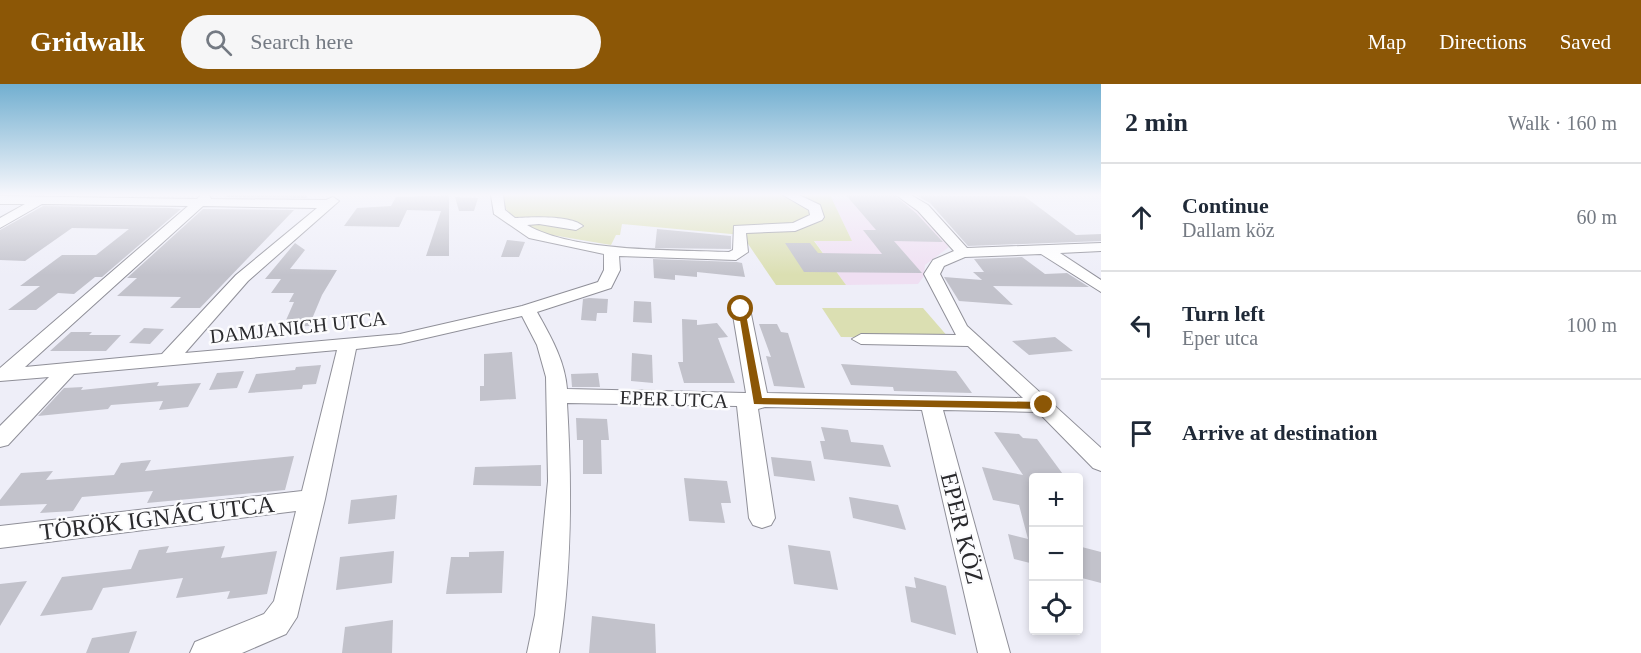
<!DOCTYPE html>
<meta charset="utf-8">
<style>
:root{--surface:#fff;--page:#f6f6f7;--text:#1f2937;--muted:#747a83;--line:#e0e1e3;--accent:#8c5706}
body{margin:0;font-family:"Times New Roman",serif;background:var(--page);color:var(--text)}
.controls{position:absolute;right:18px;bottom:18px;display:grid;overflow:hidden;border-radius:6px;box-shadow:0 3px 9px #0003}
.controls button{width:54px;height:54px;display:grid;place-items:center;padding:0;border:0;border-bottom:2px solid var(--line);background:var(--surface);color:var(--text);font:30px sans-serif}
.stop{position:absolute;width:18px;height:18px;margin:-14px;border:4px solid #8c5706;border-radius:50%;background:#fff}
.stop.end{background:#8c5706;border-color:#fff;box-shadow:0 2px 6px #0008}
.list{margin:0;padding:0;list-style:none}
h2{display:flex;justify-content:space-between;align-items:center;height:78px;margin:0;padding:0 24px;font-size:26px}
h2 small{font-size:20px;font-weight:400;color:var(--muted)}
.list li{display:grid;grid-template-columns:39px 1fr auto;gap:18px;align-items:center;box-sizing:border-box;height:108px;padding:0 24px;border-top:2px solid var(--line)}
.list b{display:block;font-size:22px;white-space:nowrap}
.list p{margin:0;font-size:20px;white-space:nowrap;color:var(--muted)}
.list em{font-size:20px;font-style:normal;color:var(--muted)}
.icon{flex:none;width:33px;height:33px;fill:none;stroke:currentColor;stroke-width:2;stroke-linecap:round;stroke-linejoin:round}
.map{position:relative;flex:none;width:1101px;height:569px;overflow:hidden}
header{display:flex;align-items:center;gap:36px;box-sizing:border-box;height:84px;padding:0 30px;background:var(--accent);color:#fff}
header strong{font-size:28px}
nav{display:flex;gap:33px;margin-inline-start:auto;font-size:21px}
.search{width:420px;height:54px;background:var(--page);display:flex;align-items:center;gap:15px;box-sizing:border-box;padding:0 21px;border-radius:33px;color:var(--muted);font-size:22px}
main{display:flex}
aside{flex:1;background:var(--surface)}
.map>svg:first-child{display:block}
.education{fill:#efdff2}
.green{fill:#dbdfb2}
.building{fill:#c2c2cb}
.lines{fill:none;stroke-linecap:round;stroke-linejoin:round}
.minor-casing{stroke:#8f8f98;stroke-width:2}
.minor{fill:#fff;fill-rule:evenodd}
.route{fill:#8c5706}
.labels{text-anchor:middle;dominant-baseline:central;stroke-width:5;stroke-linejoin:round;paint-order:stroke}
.street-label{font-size:20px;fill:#2a2a2d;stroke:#fcfcfe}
.near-street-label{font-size:24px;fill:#2a2a2d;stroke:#fcfcfe}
</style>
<header>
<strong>Gridwalk</strong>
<div class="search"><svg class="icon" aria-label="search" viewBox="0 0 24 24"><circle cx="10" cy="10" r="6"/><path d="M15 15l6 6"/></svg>Search here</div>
<nav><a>Map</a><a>Directions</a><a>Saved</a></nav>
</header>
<main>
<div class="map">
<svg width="1101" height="569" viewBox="0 0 1101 569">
<rect width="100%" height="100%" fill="#eeeef8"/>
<path class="education" d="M 832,115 L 904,117 L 914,124 L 949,163 L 925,181 L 924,192 L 918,200 L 846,201 L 814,156 L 852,157 Z"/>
<path class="green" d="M 504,111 L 830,111 L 852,157 L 814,157 L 846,201 L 776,201 L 742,151 L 622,140 L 620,151 L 616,151 L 611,161 L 540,149 C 524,143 500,130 504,111 Z
M 822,224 L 923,224 L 949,254 L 841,253 Z"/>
<path class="building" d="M 228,111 L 308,111 L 306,114 L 225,113 Z
M 446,111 L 449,111 L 449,172 L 426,172 L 441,127 L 407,126 L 399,143 L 344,142 L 357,124 L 391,122 L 396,113 Z
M 846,111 L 894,111 L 916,129 L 943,158 L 894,157 L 922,189 L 804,188 L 785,159 L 810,159 L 818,169 L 882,170 L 863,146 L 876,146 Z
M 915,111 L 1024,112 L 1076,151 L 1101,150 L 1101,157 L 968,162 L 930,119 Z
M 455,113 L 478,114 L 474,127 L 459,127 Z
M 43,122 L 170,124 L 181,125 L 102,193 L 95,193 L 74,210 L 58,209 L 36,226 L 8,226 L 40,202 L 20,202 L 62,171 L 96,171 L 129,145 L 72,144 L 25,177 L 0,176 L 0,146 Z
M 203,125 L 294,126 L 200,224 L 170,224 L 181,213 L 117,212 L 137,194 L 127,194 Z
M 657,145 L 731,152 L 731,165 L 655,164 Z
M 507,156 L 525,158 L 519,173 L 501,173 Z
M 295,159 L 305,166 L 290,185 L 337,186 L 322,211 L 309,242 L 283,243 L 294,218 L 289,218 L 294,209 L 271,209 L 281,195 L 265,195 Z
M 1022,173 L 1045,190 L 1067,189 L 1089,203 L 993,202 L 1013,221 L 959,217 L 944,193 L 982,196 L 973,188 L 984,188 L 974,175 Z
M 653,175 L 737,178 L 742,179 L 745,193 L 697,188 L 697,193 L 675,191 L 675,196 L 654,194 Z
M 589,214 L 608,215 L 607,229 L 597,229 L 596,237 L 581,236 L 583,215 Z
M 634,217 L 651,218 L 652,239 L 633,238 Z
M 682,235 L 697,236 L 697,241 L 717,239 L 728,253 L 718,254 L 735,299 L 684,299 L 678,278 L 683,278 Z
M 759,240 L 777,240 L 781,248 L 788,249 L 805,304 L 774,302 L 766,272 L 771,273 Z
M 144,244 L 164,245 L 150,260 L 129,259 Z
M 71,248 L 92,248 L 89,251 L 121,251 L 106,267 L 50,267 Z
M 1055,253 L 1073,267 L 1029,271 L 1012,257 Z
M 512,268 L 516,315 L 480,317 L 480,302 L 484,302 L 484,270 Z
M 632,269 L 652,271 L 653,299 L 631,297 Z
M 841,280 L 956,287 L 972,309 L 894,307 L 893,303 L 851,301 Z
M 321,281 L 316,300 L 303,301 L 302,305 L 248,309 L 256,290 L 295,286 L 296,283 Z
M 244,287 L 237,304 L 209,306 L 217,289 Z
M 598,289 L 600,303 L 572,303 L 571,290 Z
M 159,298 L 157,302 L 201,299 L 188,323 L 159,326 L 163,317 L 111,321 L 108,325 L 38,332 L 64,304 L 83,303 L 81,306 Z
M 576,334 L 607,335 L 609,356 L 601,356 L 602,390 L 583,390 L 583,356 L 577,356 Z
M 821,343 L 848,346 L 851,358 L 883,361 L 891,383 L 824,375 L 820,357 L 825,357 Z
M 994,348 L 1019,350 L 1023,354 L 1037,355 L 1065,393 L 1034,393 L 1034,480 L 1014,475 L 1008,450 L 1028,455 L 1019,421 L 993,416 L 982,383 L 1023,391 Z
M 294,372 L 285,406 L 147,419 L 153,407 L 82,413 L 73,427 L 40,429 L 47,420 L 0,422 L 0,416 L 21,389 L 53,387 L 46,396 L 114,391 L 121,379 L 151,376 L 145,387 Z
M 771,373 L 811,377 L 815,397 L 774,392 Z
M 541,381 L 541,402 L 473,401 L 475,383 Z
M 684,394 L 727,397 L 731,419 L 721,419 L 725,439 L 689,437 Z
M 397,411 L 395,435 L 348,440 L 351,416 Z
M 849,413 L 898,421 L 906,446 L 853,434 Z
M 788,461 L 830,467 L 838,506 L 794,500 Z
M 169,462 L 166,469 L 225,462 L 221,474 L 277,467 L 267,510 L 227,515 L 230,507 L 176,514 L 183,494 L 103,504 L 92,526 L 40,532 L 62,493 L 131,485 L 139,466 Z
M 1078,462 L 1101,468 L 1101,499 L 1078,493 Z
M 394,467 L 392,499 L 336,506 L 340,473 Z
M 504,467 L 502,509 L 446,510 L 451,473 L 469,473 L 469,468 Z
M 914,493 L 946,502 L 956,551 L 911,538 L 905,502 L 916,504 Z
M 27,497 L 0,542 L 0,500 Z
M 592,532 L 655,540 L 656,569 L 589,569 Z
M 393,536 L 392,569 L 342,569 L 345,543 Z
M 137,547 L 129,569 L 86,569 L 92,554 Z"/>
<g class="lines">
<defs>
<path id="minor" d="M 201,111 L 209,111 L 211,115 L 326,116 L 333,113 L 339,117 L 248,197 L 185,269 L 400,250 L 522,222 L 598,198 L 604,186 L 604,170 L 529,154 L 494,130 L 491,111 L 503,111 L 505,126 L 515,134 C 531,133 571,131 583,142 L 576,146 L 539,140 L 527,141 C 573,168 674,166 729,168 L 733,166 L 734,142 L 793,139 L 810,131 L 809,126 L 783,111 L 799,111 L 820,121 L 824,133 L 822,136 L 795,147 L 746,149 L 748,168 L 736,176 L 619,172 L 620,186 L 611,204 L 537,228 C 551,253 565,277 567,305 L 746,309 L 732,225 L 741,220 L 750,225 L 767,309 L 1023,314 L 968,262 L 861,260 L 852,255 L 861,250 L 956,251 L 924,190 L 933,176 L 954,167 L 918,127 L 896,111 L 911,111 L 928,121 L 967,164 L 1101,159 L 1101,167 L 1060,169 L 1101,196 L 1101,208 L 1041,170 L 965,173 L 944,182 L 940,190 L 967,242 L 1101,364 L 1101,387 L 1093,384 L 1038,328 L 943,326 L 1010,569 L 978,569 L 922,326 L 765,323 L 758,325 L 775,434 L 771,441 L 762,444 L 753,441 L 749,434 L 737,322 L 567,319 C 572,402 572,486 559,569 L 527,569 L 535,531 L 548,397 L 546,293 L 537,261 L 522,232 L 400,260 L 356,265 L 325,415 L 297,533 L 286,550 L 242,569 L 190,569 L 195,558 L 264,530 L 274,517 L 296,427 L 0,464 L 0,442 L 302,407 L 337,266 L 74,290 L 8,361 L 0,363 L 0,342 L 49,293 L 0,297 L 0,284 L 188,122 L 42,120 L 0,144 L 0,134 L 25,120 L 0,120 L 0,112 L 197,115 ZM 203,122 L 317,124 L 236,191 L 162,270 L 25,283 Z"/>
</defs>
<use href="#minor" class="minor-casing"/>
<use href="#minor" class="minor"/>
</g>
<linearGradient id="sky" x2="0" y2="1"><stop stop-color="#72afd0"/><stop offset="0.58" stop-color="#f7f7fc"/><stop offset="1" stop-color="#f7f7fc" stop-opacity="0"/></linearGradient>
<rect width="1101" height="191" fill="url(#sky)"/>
<path class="route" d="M 738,224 L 745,225 L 762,314 L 1044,318 L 1049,321 L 1044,325 L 754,320 Z"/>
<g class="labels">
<g class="street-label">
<text transform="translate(298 243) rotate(-6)">DAMJANICH UTCA</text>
<text transform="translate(674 315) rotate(2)">EPER UTCA</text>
</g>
<g class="near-street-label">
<text transform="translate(157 434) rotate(-7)">TÖRÖK IGNÁC UTCA</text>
<text transform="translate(962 444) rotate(76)">EPER KÖZ</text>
</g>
</g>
</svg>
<div class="controls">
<button>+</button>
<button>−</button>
<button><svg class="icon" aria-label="locate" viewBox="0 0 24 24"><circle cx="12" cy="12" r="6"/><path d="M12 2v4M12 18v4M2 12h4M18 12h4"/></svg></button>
</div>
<div class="stop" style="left:741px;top:225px"></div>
<div class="stop end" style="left:1044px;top:321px"></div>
</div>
<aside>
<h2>2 min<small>Walk · 160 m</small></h2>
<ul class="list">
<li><svg class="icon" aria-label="ahead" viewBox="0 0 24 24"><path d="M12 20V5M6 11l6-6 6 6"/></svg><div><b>Continue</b><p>Dallam köz</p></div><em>60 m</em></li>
<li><svg class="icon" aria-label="left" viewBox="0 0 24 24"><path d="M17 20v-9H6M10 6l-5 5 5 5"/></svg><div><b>Turn left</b><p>Eper utca</p></div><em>100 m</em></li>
<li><svg class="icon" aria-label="arrive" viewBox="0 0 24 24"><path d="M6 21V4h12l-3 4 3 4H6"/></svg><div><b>Arrive at destination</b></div></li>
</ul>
</aside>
</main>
